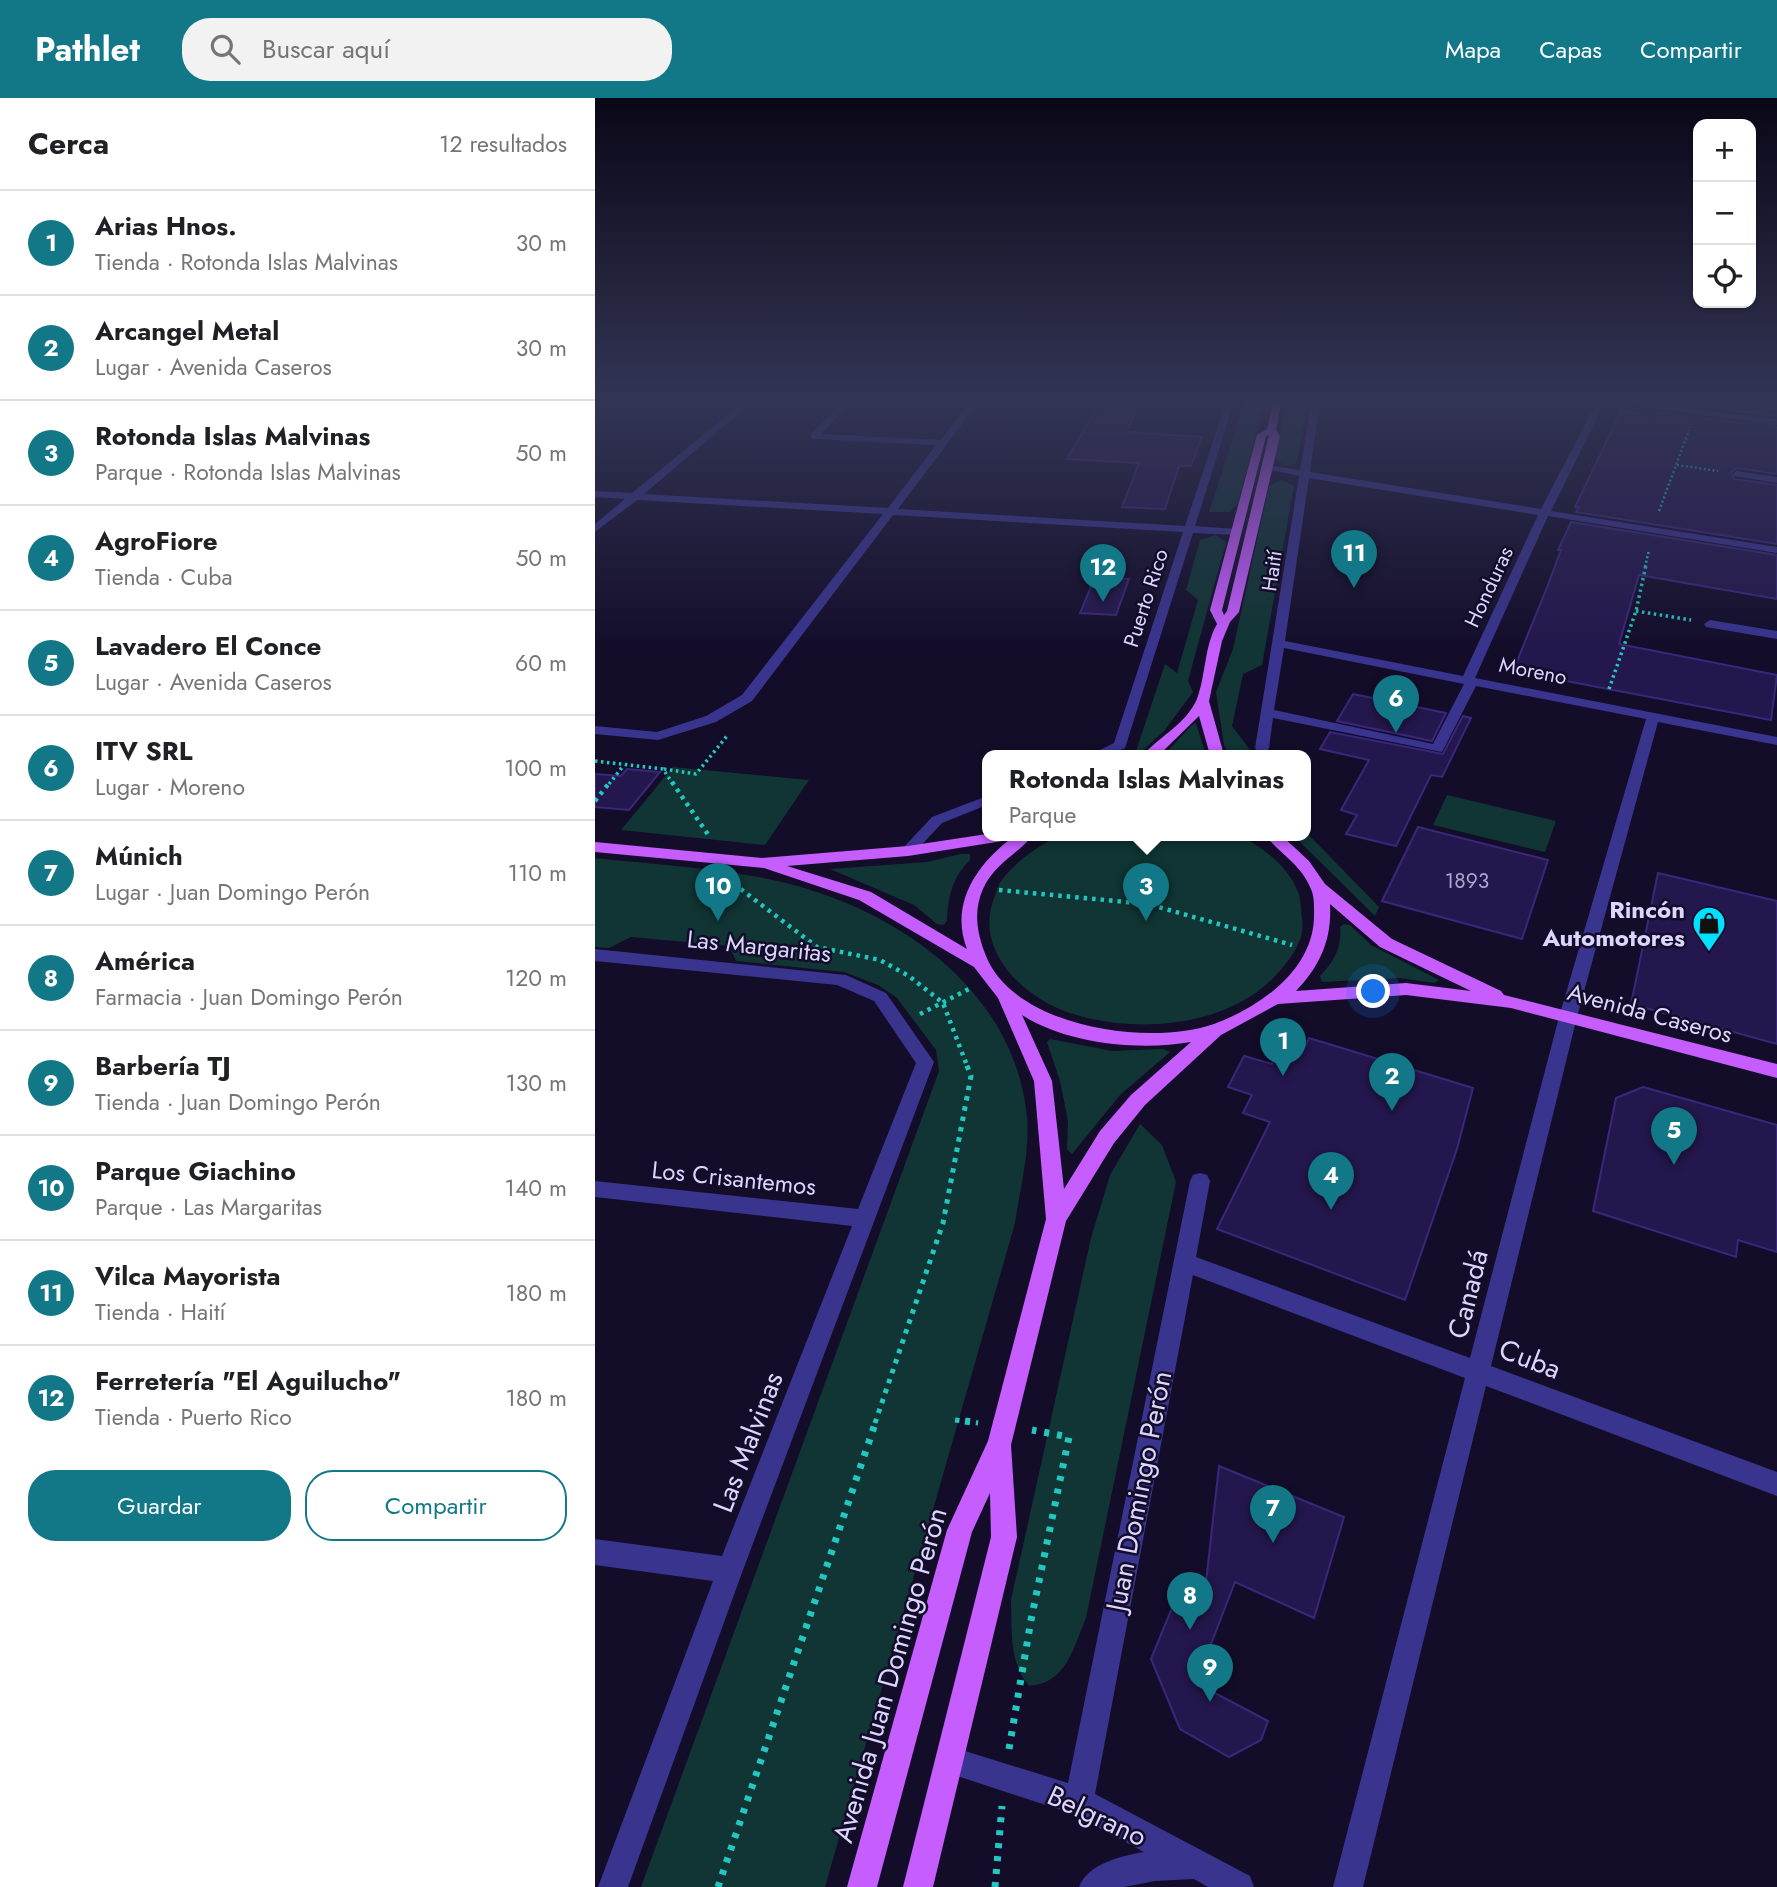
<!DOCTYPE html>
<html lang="es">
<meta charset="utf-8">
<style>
:root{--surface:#fff;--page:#f2f2f2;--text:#202124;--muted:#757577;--line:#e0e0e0;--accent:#127787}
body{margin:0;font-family:Jost,sans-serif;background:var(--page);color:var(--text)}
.controls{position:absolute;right:21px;top:21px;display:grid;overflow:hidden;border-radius:14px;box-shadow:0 2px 5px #0004}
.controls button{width:63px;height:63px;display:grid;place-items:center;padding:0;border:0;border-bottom:2px solid var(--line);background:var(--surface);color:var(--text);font:35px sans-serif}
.you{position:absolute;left:779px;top:894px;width:24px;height:24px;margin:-18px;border:5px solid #fff;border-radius:50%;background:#1a73e8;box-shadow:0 0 0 10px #1a73e833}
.badge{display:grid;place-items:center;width:46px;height:46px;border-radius:50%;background:var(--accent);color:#fff;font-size:23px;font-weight:700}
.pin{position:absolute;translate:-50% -58px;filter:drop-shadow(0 2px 4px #0008)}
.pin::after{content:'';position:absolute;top:37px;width:24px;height:21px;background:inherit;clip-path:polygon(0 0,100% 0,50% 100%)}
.popup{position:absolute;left:387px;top:652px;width:329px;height:91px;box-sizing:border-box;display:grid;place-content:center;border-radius:14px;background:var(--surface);filter:drop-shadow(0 2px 5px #0005);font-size:23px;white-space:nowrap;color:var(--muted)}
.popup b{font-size:26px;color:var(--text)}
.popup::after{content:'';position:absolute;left:50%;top:100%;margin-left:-14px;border:14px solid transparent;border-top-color:var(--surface)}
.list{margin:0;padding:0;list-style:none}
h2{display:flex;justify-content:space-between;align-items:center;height:91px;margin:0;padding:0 28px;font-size:30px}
h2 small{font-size:23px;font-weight:400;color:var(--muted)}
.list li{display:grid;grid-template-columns:46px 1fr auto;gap:21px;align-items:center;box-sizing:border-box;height:105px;padding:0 28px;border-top:2px solid var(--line)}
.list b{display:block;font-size:26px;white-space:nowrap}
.list p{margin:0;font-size:23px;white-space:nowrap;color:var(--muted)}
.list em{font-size:23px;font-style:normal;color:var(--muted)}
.actions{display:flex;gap:14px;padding:21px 28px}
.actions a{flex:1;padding:16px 0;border:2px solid var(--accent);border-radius:28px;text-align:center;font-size:24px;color:var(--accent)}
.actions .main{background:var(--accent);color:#fff}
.icon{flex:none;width:38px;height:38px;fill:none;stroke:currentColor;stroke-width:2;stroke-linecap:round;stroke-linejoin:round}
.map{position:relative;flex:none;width:1182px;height:1789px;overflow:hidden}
header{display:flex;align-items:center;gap:42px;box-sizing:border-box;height:98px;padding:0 35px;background:var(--accent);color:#fff}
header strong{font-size:33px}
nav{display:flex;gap:38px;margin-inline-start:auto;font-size:24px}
.search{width:490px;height:63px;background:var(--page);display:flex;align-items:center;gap:18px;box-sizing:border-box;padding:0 24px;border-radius:28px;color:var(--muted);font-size:26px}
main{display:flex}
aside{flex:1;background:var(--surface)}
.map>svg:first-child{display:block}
.green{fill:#103534}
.building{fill:#24174d;stroke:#3a277b;stroke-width:2}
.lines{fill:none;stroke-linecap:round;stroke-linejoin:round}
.path-far4{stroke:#23c7c1;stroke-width:2.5;stroke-dasharray:2 2.5;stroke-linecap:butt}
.path-far3{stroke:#23c7c1;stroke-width:3.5;stroke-dasharray:2.5 3.5;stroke-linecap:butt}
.path-far2{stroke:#23c7c1;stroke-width:4.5;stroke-dasharray:3.5 5;stroke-linecap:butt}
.path-far1{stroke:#23c7c1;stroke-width:5;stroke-dasharray:4.5 6;stroke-linecap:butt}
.path{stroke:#23c7c1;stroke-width:7;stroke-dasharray:5 8;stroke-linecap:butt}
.minor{fill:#39348e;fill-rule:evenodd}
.major{fill:#c65dff;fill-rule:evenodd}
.labels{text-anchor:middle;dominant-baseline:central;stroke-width:5;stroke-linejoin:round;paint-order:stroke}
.far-street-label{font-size:21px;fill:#dcd6ff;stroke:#130d2a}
.number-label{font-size:21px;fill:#aea6d2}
.poi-label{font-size:24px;font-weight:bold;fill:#dcd6ff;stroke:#130d2a;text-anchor:end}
.street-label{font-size:24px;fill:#dcd6ff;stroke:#130d2a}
.near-street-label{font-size:28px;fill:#dcd6ff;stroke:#130d2a}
</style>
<header>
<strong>Pathlet</strong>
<div class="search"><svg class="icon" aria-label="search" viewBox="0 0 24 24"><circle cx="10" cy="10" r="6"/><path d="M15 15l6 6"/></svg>Buscar aquí</div>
<nav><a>Mapa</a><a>Capas</a><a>Compartir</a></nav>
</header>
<main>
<aside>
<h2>Cerca<small>12 resultados</small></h2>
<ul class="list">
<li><span class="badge">1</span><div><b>Arias Hnos.</b><p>Tienda · Rotonda Islas Malvinas</p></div><em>30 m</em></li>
<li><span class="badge">2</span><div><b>Arcangel Metal</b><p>Lugar · Avenida Caseros</p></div><em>30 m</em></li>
<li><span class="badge">3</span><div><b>Rotonda Islas Malvinas</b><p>Parque · Rotonda Islas Malvinas</p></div><em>50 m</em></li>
<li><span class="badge">4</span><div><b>AgroFiore</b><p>Tienda · Cuba</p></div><em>50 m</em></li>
<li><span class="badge">5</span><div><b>Lavadero El Conce</b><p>Lugar · Avenida Caseros</p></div><em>60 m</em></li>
<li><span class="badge">6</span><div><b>ITV SRL</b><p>Lugar · Moreno</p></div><em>100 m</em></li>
<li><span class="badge">7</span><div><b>Múnich</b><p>Lugar · Juan Domingo Perón</p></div><em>110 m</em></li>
<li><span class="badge">8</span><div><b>América</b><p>Farmacia · Juan Domingo Perón</p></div><em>120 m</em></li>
<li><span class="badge">9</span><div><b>Barbería TJ</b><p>Tienda · Juan Domingo Perón</p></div><em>130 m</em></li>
<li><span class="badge">10</span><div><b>Parque Giachino</b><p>Parque · Las Margaritas</p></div><em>140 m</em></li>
<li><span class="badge">11</span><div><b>Vilca Mayorista</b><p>Tienda · Haití</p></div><em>180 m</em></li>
<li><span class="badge">12</span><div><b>Ferretería &quot;El Aguilucho&quot;</b><p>Tienda · Puerto Rico</p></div><em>180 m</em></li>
</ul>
<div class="actions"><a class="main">Guardar</a><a>Compartir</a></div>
</aside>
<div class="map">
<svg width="1182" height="1789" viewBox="0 0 1182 1789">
<rect width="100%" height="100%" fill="#130d2a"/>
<path class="green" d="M 651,301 L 670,301 L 643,405 L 635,414 L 614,414 Z
M 693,301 L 714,301 L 702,363 L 699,367 L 689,368 L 680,359 Z
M 686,382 L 699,388 L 667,567 L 648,576 L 637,628 L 656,653 L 667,657 L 634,657 L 629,647 L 621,594 L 638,551 L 674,388 Z
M 621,437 L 631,444 L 593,583 L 598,594 L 569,633 L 543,657 L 533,657 L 541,653 L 570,566 L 582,575 L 603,502 L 591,492 L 605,442 Z
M 601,625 L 611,657 L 569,657 L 597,627 Z
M 78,669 L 214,682 L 170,747 L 26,732 Z
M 852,697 L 961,723 L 950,754 L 838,727 Z
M 710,733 L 784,809 L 780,818 L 698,737 L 710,737 Z
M 464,737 L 642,737 C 666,747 694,769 703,794 C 706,802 706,812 707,820 C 711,841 695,862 682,876 C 633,930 538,937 472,914 C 427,898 381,853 398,803 C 401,796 402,789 406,783 C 422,762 441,750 464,737 Z
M 366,756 L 375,756 L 375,762 C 357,780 353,798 352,823 L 348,827 L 342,826 L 319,807 L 235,771 L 332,764 Z
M 0,760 C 54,766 110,769 163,779 C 287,801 419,884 432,1019 C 435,1054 425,1091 420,1125 L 230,1789 L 46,1789 L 344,973 L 341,952 L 302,900 L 283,887 L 249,874 L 141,863 L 134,848 L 36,839 L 14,850 L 0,849 Z
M 749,826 L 755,827 L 776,847 L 844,882 L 839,885 L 805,880 L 727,884 L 725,878 C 739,863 747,850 745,829 Z
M 455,941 L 517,953 L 568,951 L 575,954 L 525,997 L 477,1056 L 472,1051 L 473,1023 L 465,983 L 452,944 Z
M 545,1026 L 567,1047 L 581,1084 L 491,1520 C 478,1550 472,1585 434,1588 C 414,1565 417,1532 416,1502 L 496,1140 L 515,1077 Z"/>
<path class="building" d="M 507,301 L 545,301 L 532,334 L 607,339 L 596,368 L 584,368 L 570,411 L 527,409 L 544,365 L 472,361 Z
M 1068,301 L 1114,301 L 1182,310 L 1182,318 L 1066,304 Z
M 1026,313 L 1060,318 L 1062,314 L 1182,329 L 1182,376 L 1142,370 L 1136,374 L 1139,381 L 1182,387 L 1182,446 L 981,414 L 984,409 L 980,409 Z
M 976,424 L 1182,457 L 1182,501 L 1044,477 L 1024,546 L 1182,577 L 1176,622 L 918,573 L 951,492 L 966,452 L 963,452 Z
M 500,479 L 534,481 L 521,517 L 485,515 Z
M 758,596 L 851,615 L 837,643 L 742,623 Z
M 868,618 L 876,620 L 847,679 L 836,677 L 801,748 L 751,736 L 762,717 L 746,712 L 774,662 L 725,651 L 735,634 L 848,656 Z
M 32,671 L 65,674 L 34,712 L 0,709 L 0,676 L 26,678 Z
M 823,729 L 953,762 L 927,841 L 787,803 Z
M 1063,775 L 1182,803 L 1182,946 L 1036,906 Z
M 714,940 L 878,990 L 862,1051 L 810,1202 L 622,1131 L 675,1024 L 648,1015 L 657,997 L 633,989 L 649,958 L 677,966 L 688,942 L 710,949 Z
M 1048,989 L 1182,1027 L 1182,1154 L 1143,1142 L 1141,1159 L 998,1113 L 1021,1000 Z
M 624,1368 L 749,1419 L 719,1520 L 640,1484 L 601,1585 L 673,1623 L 666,1642 L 634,1659 L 585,1631 L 556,1561 L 588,1483 L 610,1493 Z"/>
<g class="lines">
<path class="path-far4" d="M 1082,367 L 1123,373
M 1064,413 L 1094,332
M 1050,469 L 1054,452"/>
<path class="path-far3" d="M 1041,513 L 1096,522
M 1014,591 L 1041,513 L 1051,467
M 0,663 L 68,671 L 78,686
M 69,671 L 101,676 L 132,638
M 14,686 L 29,667"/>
<path class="path-far2" d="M 77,684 L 114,738
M 0,703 L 15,684
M 139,786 L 222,849 L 285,862 L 314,878 L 348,905 L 371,965
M 404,792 L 553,806 L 697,847
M 325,916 L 376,890"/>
<path class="path-far1" d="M 360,1322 L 383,1325
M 280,1325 L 348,1125 L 376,978 L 370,963"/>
<path class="path" d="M 370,1323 L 383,1325
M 414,1651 L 436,1522 L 474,1339 L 437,1332
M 123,1789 L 281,1323
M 400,1789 L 407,1708"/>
<path class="minor" d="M 152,301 L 161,301 L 49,396 L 293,410 L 341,347 L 219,341 L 216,340 L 216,336 L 251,301 L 259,301 L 226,336 L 346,342 L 374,305 L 320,304 L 316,301 L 386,301 L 303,411 L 590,428 L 632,301 L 640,301 L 600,428 L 641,431 L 646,434 L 641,437 L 598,435 L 530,650 L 514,657 L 495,657 L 519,645 L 588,434 L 298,417 L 157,603 L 121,624 L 63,642 L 0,636 L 0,628 L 62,634 L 111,618 L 147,597 L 288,416 L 42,402 L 0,434 L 0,426 L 30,401 L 0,399 L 0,393 L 37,395 Z
M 717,301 L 725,301 L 715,374 L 946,411 L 1002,303 L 999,301 L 1020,301 L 1182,321 L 1182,327 L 1010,304 L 956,413 L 1182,449 L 1182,455 L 953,418 L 880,580 L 1182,639 L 1182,647 L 1063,624 L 982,919 L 896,1268 L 1182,1374 L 1182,1398 L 891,1288 L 768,1789 L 738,1789 L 870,1280 L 598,1177 L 500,1696 L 655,1778 L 659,1789 L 613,1789 L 599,1781 L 560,1783 L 529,1789 L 484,1789 C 493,1766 525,1758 549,1754 L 478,1716 L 344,1672 L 340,1662 L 344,1652 L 354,1648 L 473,1685 L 595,1083 L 598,1077 L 605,1075 L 612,1077 L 615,1083 L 601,1159 L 875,1260 L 964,919 L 1051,621 L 881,588 L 847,654 L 678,620 L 674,650 L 672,653 L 662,653 L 660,650 L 704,378 L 667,370 L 672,367 L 705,372 ZM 714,380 L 943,417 L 868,578 L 690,543 ZM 689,550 L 869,586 L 838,646 L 679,612 Z
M 1142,373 L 1182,379 L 1182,385 L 1139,378 L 1139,374 Z
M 1115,522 L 1182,533 L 1182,541 L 1111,529 L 1109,526 Z
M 392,698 L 392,707 L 347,725 L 318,756 L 308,756 L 305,753 L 308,750 L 337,719 Z
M 0,851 L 251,877 L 291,895 L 339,964 L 148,1472 L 33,1789 L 3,1789 L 118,1483 L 0,1467 L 0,1441 L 127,1458 L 257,1128 L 0,1099 L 0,1083 L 263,1111 L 321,965 L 279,903 L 242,887 L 0,863 Z"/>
<path class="major" d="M 679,301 L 687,301 L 681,332 L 685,338 L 644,514 L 635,524 L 627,543 L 614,603 L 629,657 L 615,657 L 604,618 L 564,657 L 548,657 C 565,638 591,626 602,601 C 611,577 609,549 622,526 L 615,512 L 662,337 L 672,331 ZM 674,337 L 632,513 L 629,517 L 627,512 L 671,338 Z
M 392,736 L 438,737 C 422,757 399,766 388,791 C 378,813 382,836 391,858 C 419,929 554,949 619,926 C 665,909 717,873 719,820 C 719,810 720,798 715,789 C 706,767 684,755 670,737 L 686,737 L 714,763 L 730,786 L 797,841 L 906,893 L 909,897 L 1182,966 L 1182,980 L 916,910 L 811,897 L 683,906 L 626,937 L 550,1007 L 519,1045 L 471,1123 L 416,1347 L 422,1439 L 338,1789 L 308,1789 L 396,1439 L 395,1395 L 377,1434 L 282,1789 L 252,1789 L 352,1432 L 393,1343 L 451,1121 L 439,983 L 403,900 L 379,869 L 264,802 L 169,770 L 0,754 L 0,744 L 167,760 L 313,748 ZM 414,742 C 380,769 355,807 372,851 L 276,794 L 192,768 L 313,758 ZM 735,806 L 785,849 L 876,893 L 811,885 L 701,893 C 725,868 737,842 735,806 ZM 427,917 C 472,946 544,953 596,944 L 536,997 L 505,1033 L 469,1091 L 457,983 Z"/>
</g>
<linearGradient id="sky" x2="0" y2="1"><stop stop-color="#0a0717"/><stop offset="0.55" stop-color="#333555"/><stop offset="1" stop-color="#333555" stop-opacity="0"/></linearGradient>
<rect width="1182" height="551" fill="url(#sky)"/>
<defs>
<symbol id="shop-pin" viewBox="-11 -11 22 30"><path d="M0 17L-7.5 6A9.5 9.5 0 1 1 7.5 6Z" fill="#02e0ff" stroke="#130d2a"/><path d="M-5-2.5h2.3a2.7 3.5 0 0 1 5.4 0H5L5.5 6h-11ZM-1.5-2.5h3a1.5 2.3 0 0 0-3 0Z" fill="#111"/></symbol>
</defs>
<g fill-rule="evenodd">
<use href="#shop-pin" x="1095" y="806" width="38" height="52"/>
</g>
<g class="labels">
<g class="far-street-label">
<text transform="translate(677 473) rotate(-82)">Haití</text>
<text transform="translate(894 489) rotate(-65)">Honduras</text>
<text transform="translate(551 500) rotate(-72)">Puerto Rico</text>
<text transform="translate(938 573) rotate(11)">Moreno</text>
</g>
<g class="number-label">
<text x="872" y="783">1893</text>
</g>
<g class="poi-label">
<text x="1090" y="811">Rincón<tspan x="1090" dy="28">Automotores</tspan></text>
</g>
<g class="street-label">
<text transform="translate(164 848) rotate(6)">Las Margaritas</text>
<text transform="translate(1055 915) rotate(15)">Avenida Caseros</text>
<text transform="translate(139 1080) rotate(6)">Los Crisantemos</text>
</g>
<g class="near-street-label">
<text transform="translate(873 1196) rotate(-76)">Canadá</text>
<text transform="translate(935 1261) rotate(21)">Cuba</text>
<text transform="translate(153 1344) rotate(-69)">Las Malvinas</text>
<text transform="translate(544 1393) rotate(-79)">Juan Domingo Perón</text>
<text transform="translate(295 1577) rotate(-74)">Avenida Juan Domingo Perón</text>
<text transform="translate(502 1718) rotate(25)">Belgrano</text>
</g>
</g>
</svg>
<div class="controls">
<button>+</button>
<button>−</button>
<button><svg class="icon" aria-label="locate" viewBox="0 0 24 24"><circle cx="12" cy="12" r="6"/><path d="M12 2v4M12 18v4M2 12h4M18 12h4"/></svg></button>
</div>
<div class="you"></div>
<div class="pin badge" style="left:688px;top:978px">1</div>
<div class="pin badge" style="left:797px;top:1013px">2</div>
<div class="pin badge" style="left:551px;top:823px">3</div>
<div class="popup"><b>Rotonda Islas Malvinas</b>Parque</div>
<div class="pin badge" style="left:736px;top:1112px">4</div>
<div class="pin badge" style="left:1079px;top:1067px">5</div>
<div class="pin badge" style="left:801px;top:635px">6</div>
<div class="pin badge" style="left:678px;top:1445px">7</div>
<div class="pin badge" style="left:595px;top:1532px">8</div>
<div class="pin badge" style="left:615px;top:1604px">9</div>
<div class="pin badge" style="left:123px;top:823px">10</div>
<div class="pin badge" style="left:759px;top:490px">11</div>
<div class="pin badge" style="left:508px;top:504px">12</div>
</div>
</main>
